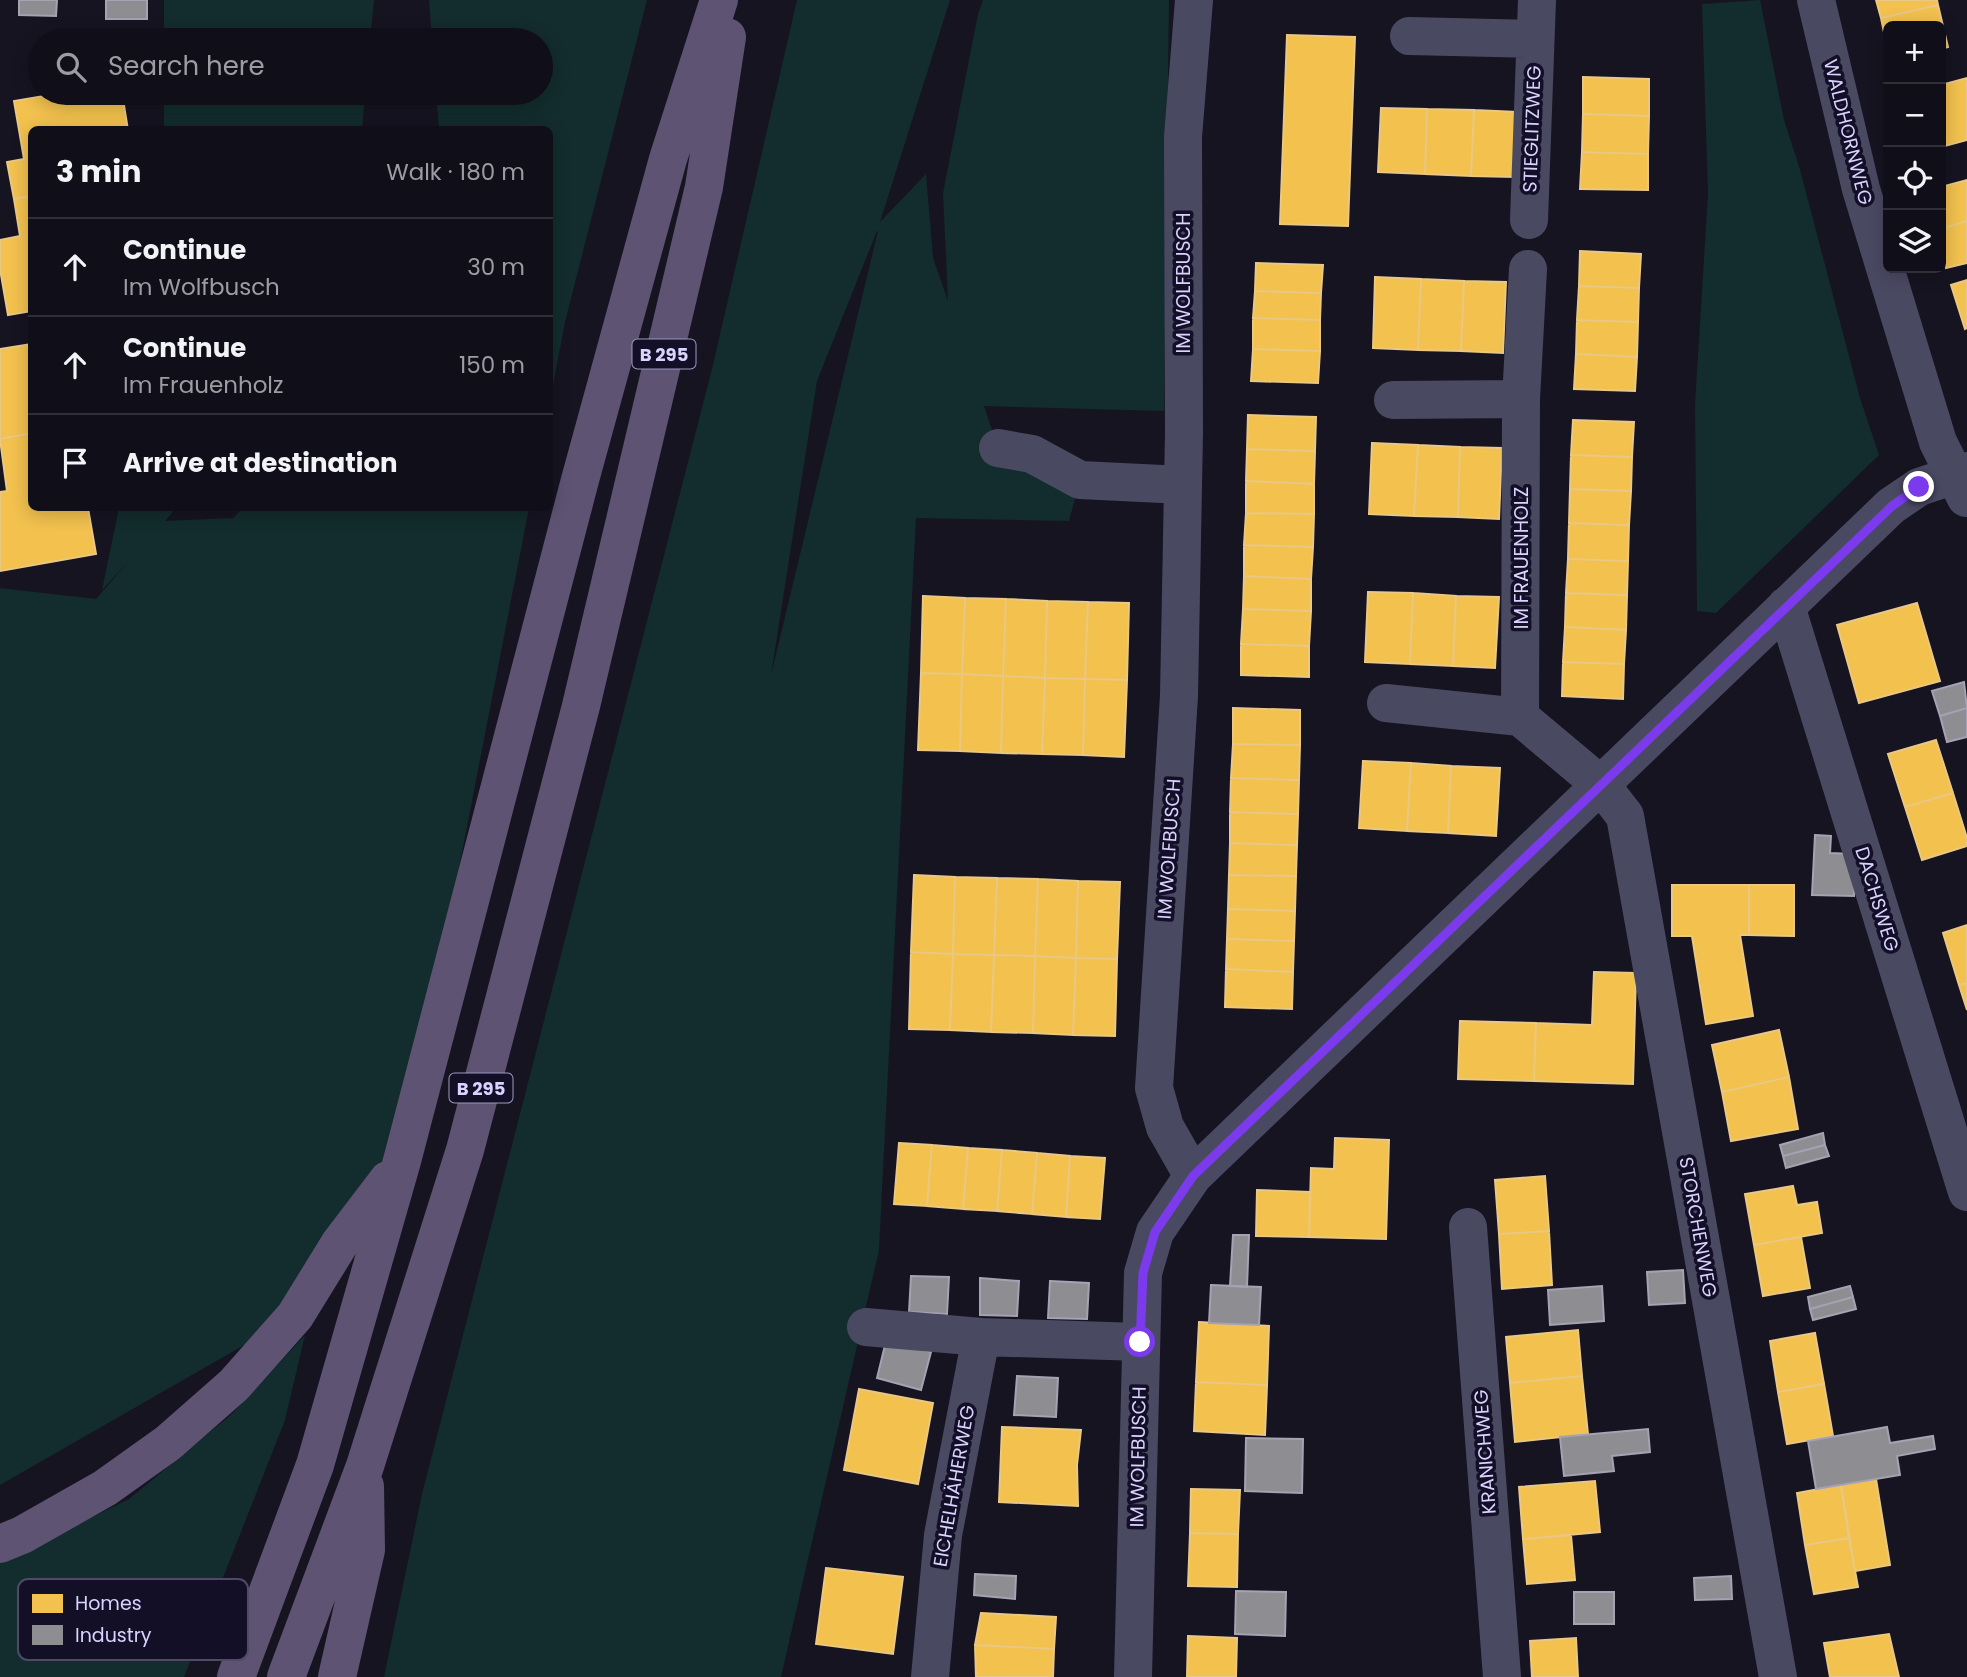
<!DOCTYPE html>
<meta charset="utf-8">
<style>
:root{--surface:#100f19;--page:#191822;--text:#f1f3f6;--muted:#9c9ca2;--line:#302f38}
body{margin:0;font-family:Poppins,sans-serif;background:var(--page);color:var(--text)}
.controls{position:absolute;right:21px;top:21px;display:grid;overflow:hidden;border-radius:10px;box-shadow:0 4px 18px #0003}
.controls button{width:63px;height:63px;display:grid;place-items:center;padding:0;border:0;border-bottom:2px solid var(--line);background:var(--surface);color:var(--text);font:35px sans-serif}
.stop{position:absolute;width:21px;height:21px;margin:-16px;border:5px solid #7c3aed;border-radius:50%;background:#fff}
.stop.end{background:#7c3aed;border-color:#fff;box-shadow:0 2px 7px #0008}
.list{margin:0;padding:0;list-style:none}
h2{display:flex;justify-content:space-between;align-items:center;height:91px;margin:0;padding:0 28px;font-size:30px}
h2 small{font-size:23px;font-weight:400;color:var(--muted)}
.list li{display:grid;grid-template-columns:46px 1fr auto;gap:21px;align-items:center;box-sizing:border-box;height:98px;padding:0 28px;border-top:2px solid var(--line)}
.list b{display:block;font-size:26px;white-space:nowrap}
.list p{margin:0;font-size:23px;white-space:nowrap;color:var(--muted)}
.list em{font-size:23px;font-style:normal;color:var(--muted)}
.icon{flex:none;width:38px;height:38px;fill:none;stroke:currentColor;stroke-width:2;stroke-linecap:round;stroke-linejoin:round}
.map{position:relative;flex:none;width:1967px;height:1677px;overflow:hidden}
.search{position:absolute;background:var(--surface);box-shadow:0 4px 18px #0003;left:28px;top:28px;width:525px;height:77px;display:flex;align-items:center;gap:18px;box-sizing:border-box;padding:0 24px;border-radius:38px;color:var(--muted);font-size:26px}
.panel{position:absolute;background:var(--surface);box-shadow:0 4px 18px #0003;left:28px;top:126px;width:525px;height:385px;border-radius:10px}
.map>svg:first-child{display:block}
.green{fill:#132c2d;fill-rule:evenodd}
.homes{fill:#f2c14e;stroke:#eac783;stroke-width:2}
.industry{fill:#8d8d92;stroke:#a4a2b3;stroke-width:2}
.lines{fill:none;stroke-linecap:round;stroke-linejoin:round}
.street{stroke:#4a4962;stroke-width:38}
.primary{stroke:#5e5373;stroke-width:38}
.route{stroke:#7c3aed;stroke-width:9}
.labels{text-anchor:middle;dominant-baseline:central;stroke-width:7;stroke-linejoin:round;paint-order:stroke}
.shield{fill:#130f26;stroke:#9e99be;stroke-width:2}
.shield-label{font-size:18px;font-weight:bold;fill:#d9d4ff}
.street-label{font-size:19px;fill:#d9d4ff;stroke:#130f26}
.key{fill:#130f26;stroke:#4e4a67;stroke-width:2}
.key-label{font-size:19px;fill:#d9d4ff}
</style>
<div class="map">
<svg width="1967" height="1677" viewBox="0 0 1967 1677">
<rect width="100%" height="100%" fill="#161421"/>
<path class="green" d="M 164,0 L 374,0 L 370,40 L 164,40 Z
M 429,0 L 647,0 L 565,322 L 550,401 L 550,130 L 439,129 L 436,93 L 541,93 L 541,40 L 432,40 Z
M 797,0 L 950,0 L 880,222 L 926,174 L 933,258 L 948,301 L 943,193 L 978,14 L 983,0 L 1169,0 L 1164,411 L 984,406 L 998,448 L 1080,480 L 1069,521 L 916,518 L 879,1250 L 781,1677 L 384,1677 L 422,1494 L 712,369 ZM 877,231 L 878,231 L 771,675 L 817,381 Z
M 1760,0 L 1784,120 L 1799,166 L 1860,398 L 1879,455 L 1716,613 L 1697,611 L 1695,405 L 1708,193 L 1702,4 Z
M 164,93 L 365,93 L 362,130 L 164,129 Z
M 119,508 L 176,508 L 165,521 L 233,518 L 243,508 L 529,508 L 402,1161 L 295,1316 L 0,1485 L 0,588 L 96,599 L 129,561 L 102,590 Z
M 305,1335 L 285,1420 L 184,1677 L 0,1677 L 0,1562 L 129,1499 L 233,1413 Z"/>
<path class="homes" d="M 1876,0 L 1937,0 L 1938,5 L 1881,18 Z
M 1938,5 L 1948,47 L 1941,49 L 1941,26 L 1888,26 L 1888,52 L 1881,18 Z
M 1287,35 L 1355,37 L 1348,226 L 1280,224 Z
M 1583,77 L 1649,79 L 1649,116 L 1583,114 Z
M 1967,78 L 1967,140 L 1941,147 L 1941,85 Z
M 62,93 L 122,93 L 128,130 L 32,130 L 32,196 L 14,199 L 7,162 L 24,159 L 14,101 Z
M 1381,108 L 1427,109 L 1425,174 L 1378,172 Z
M 1427,109 L 1474,110 L 1471,176 L 1425,174 Z
M 1474,110 L 1517,112 L 1515,177 L 1471,176 Z
M 1583,114 L 1649,116 L 1648,154 L 1582,152 Z
M 1582,152 L 1648,154 L 1648,190 L 1580,189 Z
M 1967,180 L 1967,221 L 1941,229 L 1941,187 Z
M 32,196 L 32,311 L 8,315 L 0,269 L 0,240 L 20,236 L 14,199 Z
M 1967,221 L 1967,263 L 1946,268 L 1941,247 L 1941,229 Z
M 1580,251 L 1641,254 L 1639,288 L 1579,286 Z
M 1256,263 L 1323,265 L 1321,293 L 1255,291 Z
M 1375,277 L 1421,279 L 1418,350 L 1373,348 Z
M 1421,279 L 1464,281 L 1461,351 L 1418,350 Z
M 1967,280 L 1967,328 L 1965,329 L 1951,285 Z
M 1464,281 L 1506,282 L 1503,353 L 1461,351 Z
M 1579,286 L 1639,288 L 1638,322 L 1577,320 Z
M 1255,291 L 1321,293 L 1320,320 L 1253,318 Z
M 1253,318 L 1320,320 L 1320,351 L 1253,349 Z
M 1577,320 L 1638,322 L 1637,357 L 1576,354 Z
M 32,344 L 32,433 L 0,439 L 0,349 Z
M 1253,349 L 1320,351 L 1318,383 L 1251,381 Z
M 1576,354 L 1637,357 L 1635,391 L 1574,389 Z
M 1248,415 L 1316,417 L 1315,451 L 1247,449 Z
M 1573,420 L 1634,422 L 1632,457 L 1571,455 Z
M 32,433 L 32,508 L 88,508 L 96,554 L 0,571 L 0,492 L 7,491 L 0,439 Z
M 1372,443 L 1418,445 L 1414,516 L 1369,514 Z
M 1418,445 L 1460,447 L 1458,517 L 1414,516 Z
M 1460,447 L 1502,448 L 1499,519 L 1458,517 Z
M 1247,449 L 1315,451 L 1314,484 L 1246,481 Z
M 1571,455 L 1632,457 L 1631,491 L 1570,489 Z
M 1246,481 L 1314,484 L 1314,514 L 1246,513 Z
M 1570,489 L 1631,491 L 1629,525 L 1569,523 Z
M 1246,513 L 1314,514 L 1313,547 L 1244,545 Z
M 1569,523 L 1629,525 L 1628,561 L 1568,559 Z
M 1244,545 L 1313,547 L 1311,579 L 1244,576 Z
M 1568,559 L 1628,561 L 1627,595 L 1566,593 Z
M 1244,576 L 1311,579 L 1311,611 L 1243,609 Z
M 1368,592 L 1413,593 L 1410,664 L 1365,662 Z
M 1413,593 L 1456,596 L 1453,666 L 1410,664 Z
M 1566,593 L 1627,595 L 1626,630 L 1565,627 Z
M 923,596 L 965,598 L 962,674 L 921,673 Z
M 1456,596 L 1499,597 L 1495,668 L 1453,666 Z
M 965,598 L 1006,599 L 1003,676 L 962,674 Z
M 1006,599 L 1047,601 L 1045,678 L 1003,676 Z
M 1047,601 L 1088,602 L 1085,679 L 1045,678 Z
M 1088,602 L 1129,603 L 1127,680 L 1085,679 Z
M 1917,603 L 1940,681 L 1859,703 L 1837,625 Z
M 1243,609 L 1311,611 L 1309,646 L 1241,644 Z
M 1565,627 L 1626,630 L 1624,664 L 1563,662 Z
M 1241,644 L 1309,646 L 1309,677 L 1241,675 Z
M 1563,662 L 1624,664 L 1623,699 L 1562,696 Z
M 921,673 L 962,674 L 960,751 L 918,750 Z
M 962,674 L 1003,676 L 1001,753 L 960,751 Z
M 1003,676 L 1045,678 L 1042,754 L 1001,753 Z
M 1045,678 L 1085,679 L 1083,755 L 1042,754 Z
M 1085,679 L 1127,680 L 1124,757 L 1083,755 Z
M 1233,708 L 1300,710 L 1300,745 L 1233,744 Z
M 1936,740 L 1953,793 L 1905,807 L 1888,754 Z
M 1233,744 L 1300,745 L 1299,780 L 1231,778 Z
M 1363,761 L 1411,763 L 1407,831 L 1359,828 Z
M 1411,763 L 1451,766 L 1448,833 L 1407,831 Z
M 1451,766 L 1500,768 L 1496,836 L 1448,833 Z
M 1231,778 L 1299,780 L 1298,814 L 1230,812 Z
M 1953,793 L 1967,838 L 1967,846 L 1922,860 L 1905,807 Z
M 1230,812 L 1298,814 L 1297,845 L 1230,843 Z
M 1230,843 L 1297,845 L 1296,876 L 1229,875 Z
M 914,875 L 955,877 L 953,954 L 911,952 Z
M 1229,875 L 1296,876 L 1295,911 L 1228,909 Z
M 955,877 L 997,878 L 994,955 L 953,954 Z
M 997,878 L 1038,879 L 1035,956 L 994,955 Z
M 1038,879 L 1078,881 L 1076,958 L 1035,956 Z
M 1078,881 L 1120,882 L 1117,959 L 1076,958 Z
M 1672,885 L 1749,885 L 1749,935 L 1740,935 L 1753,1016 L 1706,1024 L 1692,936 L 1672,936 Z
M 1749,885 L 1794,885 L 1794,936 L 1749,935 Z
M 1228,909 L 1295,911 L 1294,941 L 1227,939 Z
M 1967,925 L 1967,983 L 1959,985 L 1943,933 Z
M 1227,939 L 1294,941 L 1293,972 L 1226,969 Z
M 911,952 L 953,954 L 950,1030 L 909,1029 Z
M 953,954 L 994,955 L 991,1032 L 950,1030 Z
M 994,955 L 1035,956 L 1033,1033 L 991,1032 Z
M 1035,956 L 1076,958 L 1073,1035 L 1033,1033 Z
M 1076,958 L 1117,959 L 1115,1036 L 1073,1035 Z
M 1226,969 L 1293,972 L 1292,1009 L 1225,1007 Z
M 1594,972 L 1636,973 L 1633,1084 L 1534,1081 L 1536,1023 L 1592,1025 Z
M 1967,983 L 1967,1010 L 1959,985 Z
M 1460,1021 L 1536,1023 L 1534,1081 L 1458,1079 Z
M 1779,1030 L 1789,1077 L 1722,1092 L 1712,1045 Z
M 1789,1077 L 1798,1129 L 1731,1141 L 1722,1092 Z
M 1335,1138 L 1389,1140 L 1386,1239 L 1309,1237 L 1311,1168 L 1334,1169 Z
M 899,1143 L 932,1145 L 927,1206 L 894,1204 Z
M 932,1145 L 968,1148 L 963,1209 L 927,1206 Z
M 968,1148 L 1002,1150 L 997,1211 L 963,1209 Z
M 1002,1150 L 1037,1153 L 1032,1214 L 997,1211 Z
M 1037,1153 L 1070,1156 L 1066,1217 L 1032,1214 Z
M 1070,1156 L 1105,1158 L 1100,1219 L 1066,1217 Z
M 1545,1176 L 1549,1231 L 1499,1234 L 1495,1180 Z
M 1793,1186 L 1797,1205 L 1817,1202 L 1822,1233 L 1754,1245 L 1745,1194 Z
M 1257,1190 L 1310,1192 L 1309,1237 L 1256,1236 Z
M 1549,1231 L 1552,1285 L 1502,1289 L 1499,1234 Z
M 1801,1237 L 1810,1288 L 1763,1296 L 1754,1245 Z
M 1199,1322 L 1269,1326 L 1267,1385 L 1196,1382 Z
M 1578,1330 L 1582,1376 L 1510,1383 L 1506,1337 Z
M 1815,1333 L 1824,1384 L 1778,1392 L 1770,1341 Z
M 1582,1376 L 1588,1434 L 1515,1442 L 1510,1383 Z
M 1196,1382 L 1267,1385 L 1265,1435 L 1194,1431 Z
M 1824,1384 L 1833,1436 L 1787,1444 L 1778,1392 Z
M 859,1389 L 933,1403 L 918,1484 L 844,1470 Z
M 1002,1427 L 1081,1430 L 1077,1465 L 1078,1506 L 999,1502 Z
M 1876,1479 L 1890,1565 L 1855,1571 L 1841,1485 Z
M 1595,1481 L 1600,1532 L 1523,1539 L 1519,1487 Z
M 1841,1485 L 1849,1538 L 1805,1545 L 1797,1493 Z
M 1191,1489 L 1240,1490 L 1238,1534 L 1190,1533 Z
M 1190,1533 L 1238,1534 L 1237,1587 L 1188,1586 Z
M 1571,1535 L 1575,1580 L 1527,1584 L 1523,1539 Z
M 1849,1538 L 1858,1587 L 1814,1594 L 1805,1545 Z
M 826,1568 L 903,1577 L 893,1654 L 816,1644 Z
M 981,1613 L 1056,1617 L 1054,1649 L 975,1645 Z
M 1889,1634 L 1899,1677 L 1830,1677 L 1824,1643 Z
M 1188,1636 L 1237,1638 L 1236,1677 L 1187,1677 Z
M 1576,1638 L 1578,1677 L 1532,1677 L 1530,1641 Z
M 975,1645 L 1054,1649 L 1053,1677 L 976,1677 Z"/>
<path class="industry" d="M 19,0 L 57,0 L 56,16 L 19,15 Z
M 106,0 L 147,0 L 147,19 L 106,19 Z
M 1964,682 L 1967,708 L 1940,716 L 1932,691 Z
M 1967,708 L 1967,737 L 1947,742 L 1940,716 Z
M 1815,835 L 1831,836 L 1830,853 L 1855,854 L 1854,896 L 1812,895 Z
M 1823,1133 L 1825,1145 L 1783,1156 L 1780,1145 Z
M 1825,1145 L 1829,1156 L 1786,1168 L 1783,1156 Z
M 1233,1235 L 1249,1235 L 1247,1287 L 1230,1286 Z
M 1683,1270 L 1685,1303 L 1649,1305 L 1647,1272 Z
M 911,1276 L 949,1277 L 947,1314 L 909,1312 Z
M 980,1278 L 1019,1281 L 1017,1316 L 980,1315 Z
M 1050,1281 L 1089,1283 L 1087,1319 L 1048,1318 Z
M 1211,1285 L 1261,1287 L 1259,1325 L 1209,1323 Z
M 1602,1286 L 1604,1321 L 1550,1325 L 1548,1290 Z
M 1850,1286 L 1853,1297 L 1810,1309 L 1808,1297 Z
M 1853,1297 L 1856,1309 L 1813,1320 L 1810,1309 Z
M 886,1341 L 931,1352 L 921,1390 L 877,1378 Z
M 1017,1376 L 1058,1378 L 1056,1417 L 1014,1415 Z
M 1887,1427 L 1890,1443 L 1933,1436 L 1935,1449 L 1897,1456 L 1900,1475 L 1816,1489 L 1808,1441 Z
M 1648,1429 L 1650,1452 L 1612,1456 L 1614,1471 L 1564,1476 L 1560,1437 Z
M 1246,1438 L 1303,1439 L 1302,1493 L 1245,1491 Z
M 975,1574 L 1016,1576 L 1015,1599 L 974,1595 Z
M 1731,1576 L 1732,1599 L 1695,1600 L 1694,1578 Z
M 1236,1591 L 1286,1592 L 1285,1636 L 1235,1634 Z
M 1574,1592 L 1614,1592 L 1614,1624 L 1574,1624 Z"/>
<g class="lines">
<path class="street" d="M 1816,0 L 1861,189 L 1938,442 L 1966,498
M 1409,36 L 1535,39
M 1529,220 L 1537,0
M 1528,269 L 1521,399 L 1520,717 L 1601,785 L 1625,816 L 1778,1677
M 1393,400 L 1521,399
M 998,448 L 1032,454 L 1080,480 L 1183,485
M 1786,606 L 1967,1192
M 1386,703 L 1520,717
M 1193,1176 L 1165,1127 L 1154,1088 L 1179,696 L 1184,433 L 1183,137 L 1194,0
M 1468,1227 L 1502,1677
M 866,1327 L 981,1337
M 930,1677 L 943,1535 L 981,1337 L 1140,1342
M 1133,1677 L 1143,1273 L 1155,1232 L 1193,1176 L 1891,506 L 1919,487 L 1967,471"/>
<path class="primary" d="M 0,1544 L 22,1535 L 105,1488 L 168,1443 L 234,1385 L 295,1316 L 340,1243 L 388,1180
M 236,1677 L 315,1465 L 402,1161 L 580,480 L 668,159 L 719,0
M 286,1677 L 365,1466 L 465,1150 L 581,706 L 704,187 L 727,37
M 337,1677 L 366,1550 L 365,1486"/>
</g>
<g class="lines">
<path class="route" d="M 1140,1342 L 1143,1273 L 1155,1232 L 1193,1176 L 1892,506 L 1919,487"/>
</g>
<g class="labels">
<g class="shield">
<rect x="632.5" y="339.5" width="63" height="29" rx="5"/>
<rect x="449.5" y="1073.5" width="63" height="29" rx="5"/>
</g>
<g class="shield-label">
<text x="664" y="354">B 295</text>
<text x="481" y="1088">B 295</text>
</g>
<g class="street-label">
<text transform="translate(1532 129) rotate(-88)">STIEGLITZWEG</text>
<text transform="translate(1848 132) rotate(76)">WALDHORNWEG</text>
<text transform="translate(1183 283) rotate(-90)">IM WOLFBUSCH</text>
<text transform="translate(1521 558) rotate(-90)">IM FRAUENHOLZ</text>
<text transform="translate(1169 849) rotate(-86)">IM WOLFBUSCH</text>
<text transform="translate(1877 899) rotate(73)">DACHSWEG</text>
<text transform="translate(1698 1227) rotate(80)">STORCHENWEG</text>
<text transform="translate(1485 1452) rotate(-94)">KRANICHWEG</text>
<text transform="translate(1138 1457) rotate(-89)">IM WOLFBUSCH</text>
<text transform="translate(954 1486) rotate(-80)">EICHELHÄHERWEG</text>
</g>
</g>
<rect x="18" y="1579" width="230" height="81" rx="10" class="key"/>
<rect x="32" y="1594" width="31" height="19" fill="#f2c14e"/>
<rect x="32" y="1625" width="31" height="20" fill="#8d8d92"/>
<g class="key-label">
<text x="75" y="1610">Homes</text>
<text x="75" y="1642">Industry</text>
</g>
</svg>
<div class="controls">
<button>+</button>
<button>−</button>
<button><svg class="icon" aria-label="locate" viewBox="0 0 24 24"><circle cx="12" cy="12" r="6"/><path d="M12 2v4M12 18v4M2 12h4M18 12h4"/></svg></button>
<button><svg class="icon" aria-label="layers" viewBox="0 0 24 24"><path d="M12 4l9 5-9 5-9-5zM3 14l9 5 9-5"/></svg></button>
</div>
<div class="stop" style="left:1140px;top:1342px"></div>
<div class="stop end" style="left:1919px;top:487px"></div>
<div class="search"><svg class="icon" aria-label="search" viewBox="0 0 24 24"><circle cx="10" cy="10" r="6"/><path d="M15 15l6 6"/></svg>Search here</div>
<section class="panel">
<h2>3 min<small>Walk · 180 m</small></h2>
<ul class="list">
<li><svg class="icon" aria-label="ahead" viewBox="0 0 24 24"><path d="M12 20V5M6 11l6-6 6 6"/></svg><div><b>Continue</b><p>Im Wolfbusch</p></div><em>30 m</em></li>
<li><svg class="icon" aria-label="ahead" viewBox="0 0 24 24"><path d="M12 20V5M6 11l6-6 6 6"/></svg><div><b>Continue</b><p>Im Frauenholz</p></div><em>150 m</em></li>
<li><svg class="icon" aria-label="arrive" viewBox="0 0 24 24"><path d="M6 21V4h12l-3 4 3 4H6"/></svg><div><b>Arrive at destination</b></div></li>
</ul>
</section>
</div>
